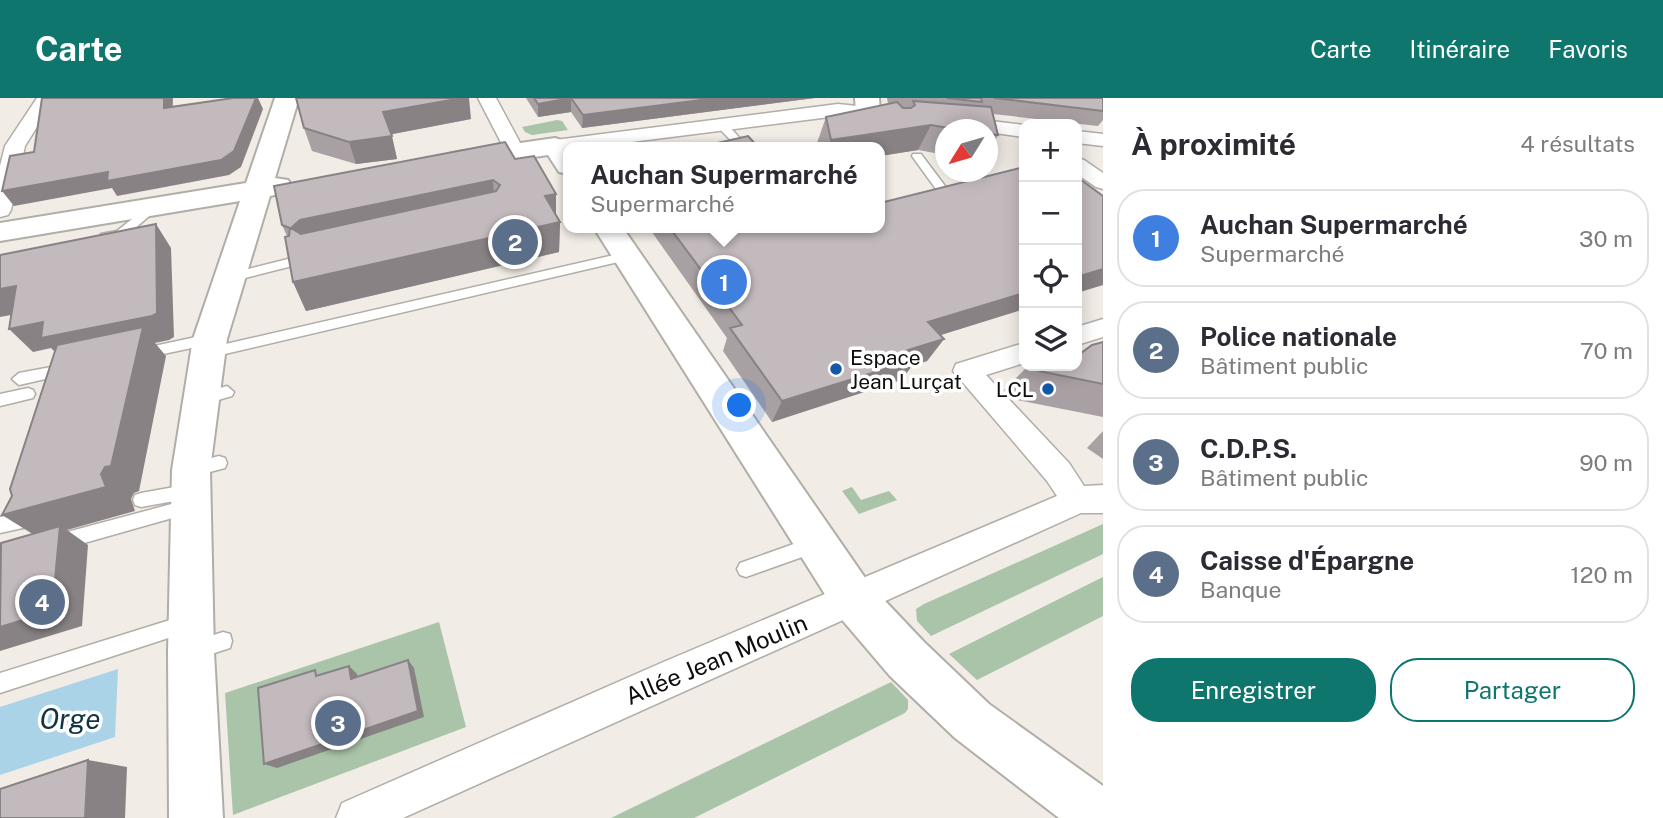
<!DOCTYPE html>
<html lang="fr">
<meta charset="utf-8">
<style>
:root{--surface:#fff;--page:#f2f2f3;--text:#2b2b33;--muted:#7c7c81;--line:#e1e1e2;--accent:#0f766e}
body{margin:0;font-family:"Public Sans",sans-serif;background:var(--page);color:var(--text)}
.controls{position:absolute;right:21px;top:21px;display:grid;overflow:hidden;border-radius:14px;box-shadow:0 4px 18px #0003}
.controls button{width:63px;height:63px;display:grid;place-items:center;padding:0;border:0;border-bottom:2px solid var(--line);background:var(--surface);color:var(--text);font:35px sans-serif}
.compass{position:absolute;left:935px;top:21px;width:63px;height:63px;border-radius:50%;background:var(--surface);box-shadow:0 4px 18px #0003;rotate:233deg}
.you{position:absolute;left:740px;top:308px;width:24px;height:24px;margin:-18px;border:5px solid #fff;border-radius:50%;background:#1a73e8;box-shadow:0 0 0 10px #1a73e833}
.badge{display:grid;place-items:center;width:46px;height:46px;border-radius:50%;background:var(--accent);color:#fff;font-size:23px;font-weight:700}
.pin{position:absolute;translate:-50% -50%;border:4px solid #fff;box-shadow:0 2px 7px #0006}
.popup{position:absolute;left:563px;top:44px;width:322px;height:91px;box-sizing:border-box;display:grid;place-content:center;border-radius:14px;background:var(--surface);filter:drop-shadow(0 2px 5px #0005);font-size:23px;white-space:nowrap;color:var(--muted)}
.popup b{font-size:26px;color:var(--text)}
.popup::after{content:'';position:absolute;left:50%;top:100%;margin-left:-14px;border:14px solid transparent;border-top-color:var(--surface)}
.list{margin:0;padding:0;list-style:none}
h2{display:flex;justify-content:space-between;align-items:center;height:91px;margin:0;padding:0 28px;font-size:30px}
h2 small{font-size:23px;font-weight:400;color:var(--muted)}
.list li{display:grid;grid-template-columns:46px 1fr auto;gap:21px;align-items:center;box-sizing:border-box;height:98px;margin:0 14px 14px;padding:0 14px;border:2px solid var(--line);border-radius:28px}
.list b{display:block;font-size:26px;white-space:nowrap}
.list p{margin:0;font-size:23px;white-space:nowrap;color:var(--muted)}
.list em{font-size:23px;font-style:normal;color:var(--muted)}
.actions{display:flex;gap:14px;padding:21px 28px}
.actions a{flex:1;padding:16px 0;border:2px solid var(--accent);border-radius:28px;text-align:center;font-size:24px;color:var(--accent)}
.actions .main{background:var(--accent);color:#fff}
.icon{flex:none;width:38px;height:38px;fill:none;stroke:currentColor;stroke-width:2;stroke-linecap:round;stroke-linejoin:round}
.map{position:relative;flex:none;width:1103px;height:720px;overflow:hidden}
header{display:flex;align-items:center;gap:42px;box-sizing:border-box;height:98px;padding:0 35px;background:var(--accent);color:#fff}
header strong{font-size:33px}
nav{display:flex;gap:38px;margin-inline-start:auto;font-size:24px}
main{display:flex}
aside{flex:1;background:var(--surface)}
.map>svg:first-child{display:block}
.green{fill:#a9c4a8}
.water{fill:#aad3e7}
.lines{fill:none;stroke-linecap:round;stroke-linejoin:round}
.lane-casing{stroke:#b1ada7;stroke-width:3}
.street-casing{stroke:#b1ada7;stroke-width:3}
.secondary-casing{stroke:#b1ada7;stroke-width:4}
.lane{fill:#fff;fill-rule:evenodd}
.street{fill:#fff;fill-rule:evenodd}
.secondary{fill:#fff;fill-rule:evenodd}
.wall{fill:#a8a0a3}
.shaded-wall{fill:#888285}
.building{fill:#c3babe;stroke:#888285;stroke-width:2;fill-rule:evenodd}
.poi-dot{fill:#1359a8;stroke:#fff;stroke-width:2.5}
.labels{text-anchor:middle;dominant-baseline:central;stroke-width:7;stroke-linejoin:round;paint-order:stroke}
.poi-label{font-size:21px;fill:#100e0c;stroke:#fff;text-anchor:start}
.near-street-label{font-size:24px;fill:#100e0c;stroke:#fff}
.near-water-label{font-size:28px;font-style:italic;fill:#0f3443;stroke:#fff}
</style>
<header>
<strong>Carte</strong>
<nav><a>Carte</a><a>Itinéraire</a><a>Favoris</a></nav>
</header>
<main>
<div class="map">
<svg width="1103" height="720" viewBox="0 0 1103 720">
<rect width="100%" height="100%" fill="#f1ece5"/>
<path class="green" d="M 557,22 L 562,23 L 568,32 L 532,37 L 525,34 L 522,29 Z
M 852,389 L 861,402 L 889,393 L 897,402 L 859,416 L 842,393 Z
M 1103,426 L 1103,456 L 931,538 L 917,523 L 916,511 L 924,506 Z
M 1103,479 L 1103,518 L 977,582 L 949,556 Z
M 439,524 L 466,629 L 233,717 L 225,595 Z
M 891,584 L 908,602 L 908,611 L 905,615 L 694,720 L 611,720 Z"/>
<path class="water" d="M 118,571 L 115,639 L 0,677 L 0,609 Z"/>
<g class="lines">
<defs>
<path id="lane" d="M 717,24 L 725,24 L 748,49 L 737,49 L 717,28 Z
M 913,56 L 921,56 L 951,96 L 949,98 L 941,98 L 912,58 Z
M 152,105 L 158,109 L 156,112 L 125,139 L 101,142 L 101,136 L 117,133 Z
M 627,154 L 633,158 L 631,161 L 208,260 L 201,255 L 208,250 Z
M 296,159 L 300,160 L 300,166 L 229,184 L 223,180 L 224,177 Z
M 210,236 L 217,241 L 215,245 L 140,261 L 133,256 L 140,251 Z
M 67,266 L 72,267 L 74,271 L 72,275 L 19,287 L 12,281 L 19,275 Z
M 227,288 L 234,294 L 232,298 L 201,307 L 194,301 L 196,297 Z
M 28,290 L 33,292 L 35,296 L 33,300 L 0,308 L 0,296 Z
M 219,358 L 225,360 L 227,365 L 225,370 L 191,379 L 185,377 L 183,372 L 185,367 Z
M 191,386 L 197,388 L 199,393 L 197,398 L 191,400 L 141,409 L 135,407 L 133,402 L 135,397 L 141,395 Z
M 190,401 L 196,403 L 198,408 L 196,413 L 190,415 L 56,453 L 50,451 L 47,445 L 50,439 L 56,437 Z
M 35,414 L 41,416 L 43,421 L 41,426 L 0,435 L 0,419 Z
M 816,438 L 822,440 L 825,446 L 822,452 L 746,479 L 740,477 L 737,471 L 740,465 Z
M 189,516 L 196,519 L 198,525 L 196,531 L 0,595 L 0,575 Z
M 223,534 L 230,536 L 232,543 L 230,550 L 193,562 L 186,560 L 184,553 L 186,546 Z"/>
<path id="street" d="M 37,0 L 55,0 L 25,48 L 11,112 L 8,117 L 0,119 L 0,68 L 5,48 Z
M 478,0 L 496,0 L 525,54 L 522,58 L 508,58 Z
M 838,6 L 895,12 L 904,18 L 895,24 L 838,18 L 592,49 L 568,49 L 568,52 L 548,52 L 545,48 L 548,44 L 555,42 Z
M 958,19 L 1024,27 L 1024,39 L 988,34 L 988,32 L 951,29 L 948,25 Z
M 1077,33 L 1103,36 L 1103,48 L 1077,45 Z
M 1077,60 L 1084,62 L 1103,75 L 1103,91 L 1096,89 L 1077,76 Z
M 1103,221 L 1103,239 L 1077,247 L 1077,229 Z
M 1024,245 L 1024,265 L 986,277 L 1069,365 L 1084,388 L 1103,387 L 1103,415 L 1081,415 L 403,720 L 336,720 L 342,705 L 661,565 L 1057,398 L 1047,383 L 953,273 L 956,266 Z"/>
<path id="secondary" d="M 275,0 L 299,0 L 275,80 L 288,82 L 292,88 L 288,94 L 270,98 L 227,241 L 210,372 L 214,554 L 223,720 L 169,720 L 168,554 L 172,372 L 193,241 L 240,103 L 0,143 L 0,125 L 246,85 Z
M 855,0 L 879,0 L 880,15 L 877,20 L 868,22 L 859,20 L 856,15 Z
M 555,40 L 564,43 L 569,49 L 568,76 L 559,74 L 548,57 L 458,70 L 449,68 L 445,62 L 449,56 L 458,54 Z
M 594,130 L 623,130 L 870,487 L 924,544 L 989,606 L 1103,688 L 1103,720 L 1059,720 L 955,640 L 890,578 L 838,517 Z"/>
</defs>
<use href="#lane" class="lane-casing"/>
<use href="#street" class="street-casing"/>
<use href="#secondary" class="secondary-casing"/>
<use href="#lane" class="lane"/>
<use href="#street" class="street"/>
<use href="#secondary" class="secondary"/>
</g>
<path class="wall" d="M 526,0 L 815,0 L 582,30 L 571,14 L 538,19 Z
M 887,0 L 1103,0 L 1103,22 L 1098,28 L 993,16 L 998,37 L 988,54 L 988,32 L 946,32 L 946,57 L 918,52 L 880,58 L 880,49 L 818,49 L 817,45 L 826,19 L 888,6 Z
M 471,21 L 391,36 L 397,61 L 356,66 L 312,53 L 304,30 Z
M 515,61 L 556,96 L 556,117 L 560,124 L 559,154 L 306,213 L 293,184 L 287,138 L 282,127 Z
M 1024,69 L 1024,211 L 940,237 L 944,241 L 927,263 L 912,268 L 901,282 L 772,324 L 723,253 L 727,240 L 649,130 L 880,130 Z
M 1103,244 L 1103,319 L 1012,301 L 1004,292 L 1028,268 L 1077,268 L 1081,255 Z
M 1103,333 L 1103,361 L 1087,350 Z"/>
<path class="shaded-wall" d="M 164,0 L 173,0 L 172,25 L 164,10 Z
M 256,0 L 258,0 L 263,11 L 241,69 L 229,77 L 117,98 L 112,90 L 14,108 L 2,93 L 108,74 Z
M 462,0 L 469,0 L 471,21 L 388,37 L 383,14 Z
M 571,0 L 571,14 L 538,19 L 538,6 Z
M 717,0 L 815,0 L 582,30 L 583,17 Z
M 931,27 L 918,52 L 880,58 L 880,49 L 828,49 L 831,42 Z
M 392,38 L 397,61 L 356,66 L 349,44 Z
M 493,82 L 495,112 L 311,152 L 291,130 L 300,122 Z
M 556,96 L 556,125 L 560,124 L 559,154 L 306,213 L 293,184 L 545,98 Z
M 156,126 L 171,150 L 174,239 L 169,242 L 155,245 L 166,258 L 139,393 L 134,395 L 131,401 L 135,413 L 67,432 L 88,447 L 82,528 L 0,553 L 0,529 L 39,440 L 2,417 L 106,389 L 64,263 L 51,250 L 33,254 L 9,231 L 43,224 Z
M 1103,171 L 1103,187 L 1077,195 L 1077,179 Z
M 16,188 L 38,212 L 0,219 L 0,191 Z
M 1024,195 L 1024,211 L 912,246 L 928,224 Z
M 944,241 L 927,263 L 912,268 L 901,282 L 772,324 L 782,303 L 908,252 Z
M 408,562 L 414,570 L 424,619 L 277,670 L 264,666 Z
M 349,568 L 357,576 L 360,588 L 351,581 Z
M 88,662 L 127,669 L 125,720 L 85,720 Z"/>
<path class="building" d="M 42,0 L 164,0 L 164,10 L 233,0 L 256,0 L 234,53 L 221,62 L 107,83 L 108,74 L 2,93 L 10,58 L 34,54 Z
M 296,0 L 462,0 L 383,14 L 392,38 L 349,44 L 304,30 Z
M 534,0 L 717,0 L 583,17 L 571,0 L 538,6 Z
M 947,0 L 981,0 L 982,4 Z
M 994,0 L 1103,0 L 1103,13 Z
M 913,3 L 991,9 L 998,37 L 988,36 L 988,32 L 960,32 L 931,27 L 831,42 L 826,19 L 897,4 L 903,10 L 911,10 L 915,7 Z
M 748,38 L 758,49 L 700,49 Z
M 505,44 L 515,61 L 534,58 L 556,96 L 545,98 L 560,124 L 293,184 L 285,139 L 289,138 L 290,130 L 282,127 L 274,88 ZM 493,82 L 500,87 L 496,93 L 301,136 L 291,130 L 300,122 Z
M 1024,69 L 1024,195 L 928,224 L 944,241 L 908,252 L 917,261 L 782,303 L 730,230 L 742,227 L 670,130 L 880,130 L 880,105 Z
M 1077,79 L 1103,98 L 1103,171 L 1077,179 Z
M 156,126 L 157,215 L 152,218 L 41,240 L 43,224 L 9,231 L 16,188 L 0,191 L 0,157 Z
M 143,229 L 111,368 L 105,369 L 101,376 L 106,389 L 2,417 L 12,398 L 10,391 L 57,247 Z
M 1103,244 L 1103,286 L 1039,273 L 1034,268 L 1077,268 L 1077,256 L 1081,255 L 1092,247 Z
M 60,428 L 52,513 L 0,529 L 1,445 Z
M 408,562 L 418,613 L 264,666 L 258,590 L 315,572 L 316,578 L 349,568 L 351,581 Z
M 88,662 L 85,720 L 0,720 L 0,691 Z"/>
<g class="poi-dot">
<circle cx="836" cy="271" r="7"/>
<circle cx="1048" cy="291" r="7"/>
</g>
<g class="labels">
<g class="poi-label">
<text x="850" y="259">Espace<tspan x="850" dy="24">Jean Lurçat</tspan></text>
<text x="1034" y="291" text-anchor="end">LCL</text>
</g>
<g class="near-street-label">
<text transform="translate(716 561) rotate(-23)">Allée Jean Moulin</text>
</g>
<g class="near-water-label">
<text x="70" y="620">Orge</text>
</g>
</g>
</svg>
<div class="controls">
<button>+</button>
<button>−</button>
<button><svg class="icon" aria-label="locate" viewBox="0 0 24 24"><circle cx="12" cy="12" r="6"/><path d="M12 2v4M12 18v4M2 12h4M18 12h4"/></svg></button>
<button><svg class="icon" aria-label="layers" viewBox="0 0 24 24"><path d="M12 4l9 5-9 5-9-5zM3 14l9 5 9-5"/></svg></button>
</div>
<svg class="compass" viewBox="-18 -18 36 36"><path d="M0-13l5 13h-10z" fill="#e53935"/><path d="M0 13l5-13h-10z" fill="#7c7c81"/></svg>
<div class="you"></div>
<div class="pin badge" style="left:724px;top:184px;background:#3f7fe0">1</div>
<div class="popup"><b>Auchan Supermarché</b>Supermarché</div>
<div class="pin badge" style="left:515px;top:144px;background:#5c6f8a">2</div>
<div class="pin badge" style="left:338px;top:625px;background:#5c6f8a">3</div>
<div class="pin badge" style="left:42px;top:504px;background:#5c6f8a">4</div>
</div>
<aside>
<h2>À proximité<small>4 résultats</small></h2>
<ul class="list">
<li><span class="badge" style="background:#3f7fe0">1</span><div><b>Auchan Supermarché</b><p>Supermarché</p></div><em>30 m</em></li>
<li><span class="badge" style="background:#5c6f8a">2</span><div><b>Police nationale</b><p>Bâtiment public</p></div><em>70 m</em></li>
<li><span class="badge" style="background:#5c6f8a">3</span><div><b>C.D.P.S.</b><p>Bâtiment public</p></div><em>90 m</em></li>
<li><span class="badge" style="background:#5c6f8a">4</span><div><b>Caisse d'Épargne</b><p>Banque</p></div><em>120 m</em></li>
</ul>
<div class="actions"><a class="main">Enregistrer</a><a>Partager</a></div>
</aside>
</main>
